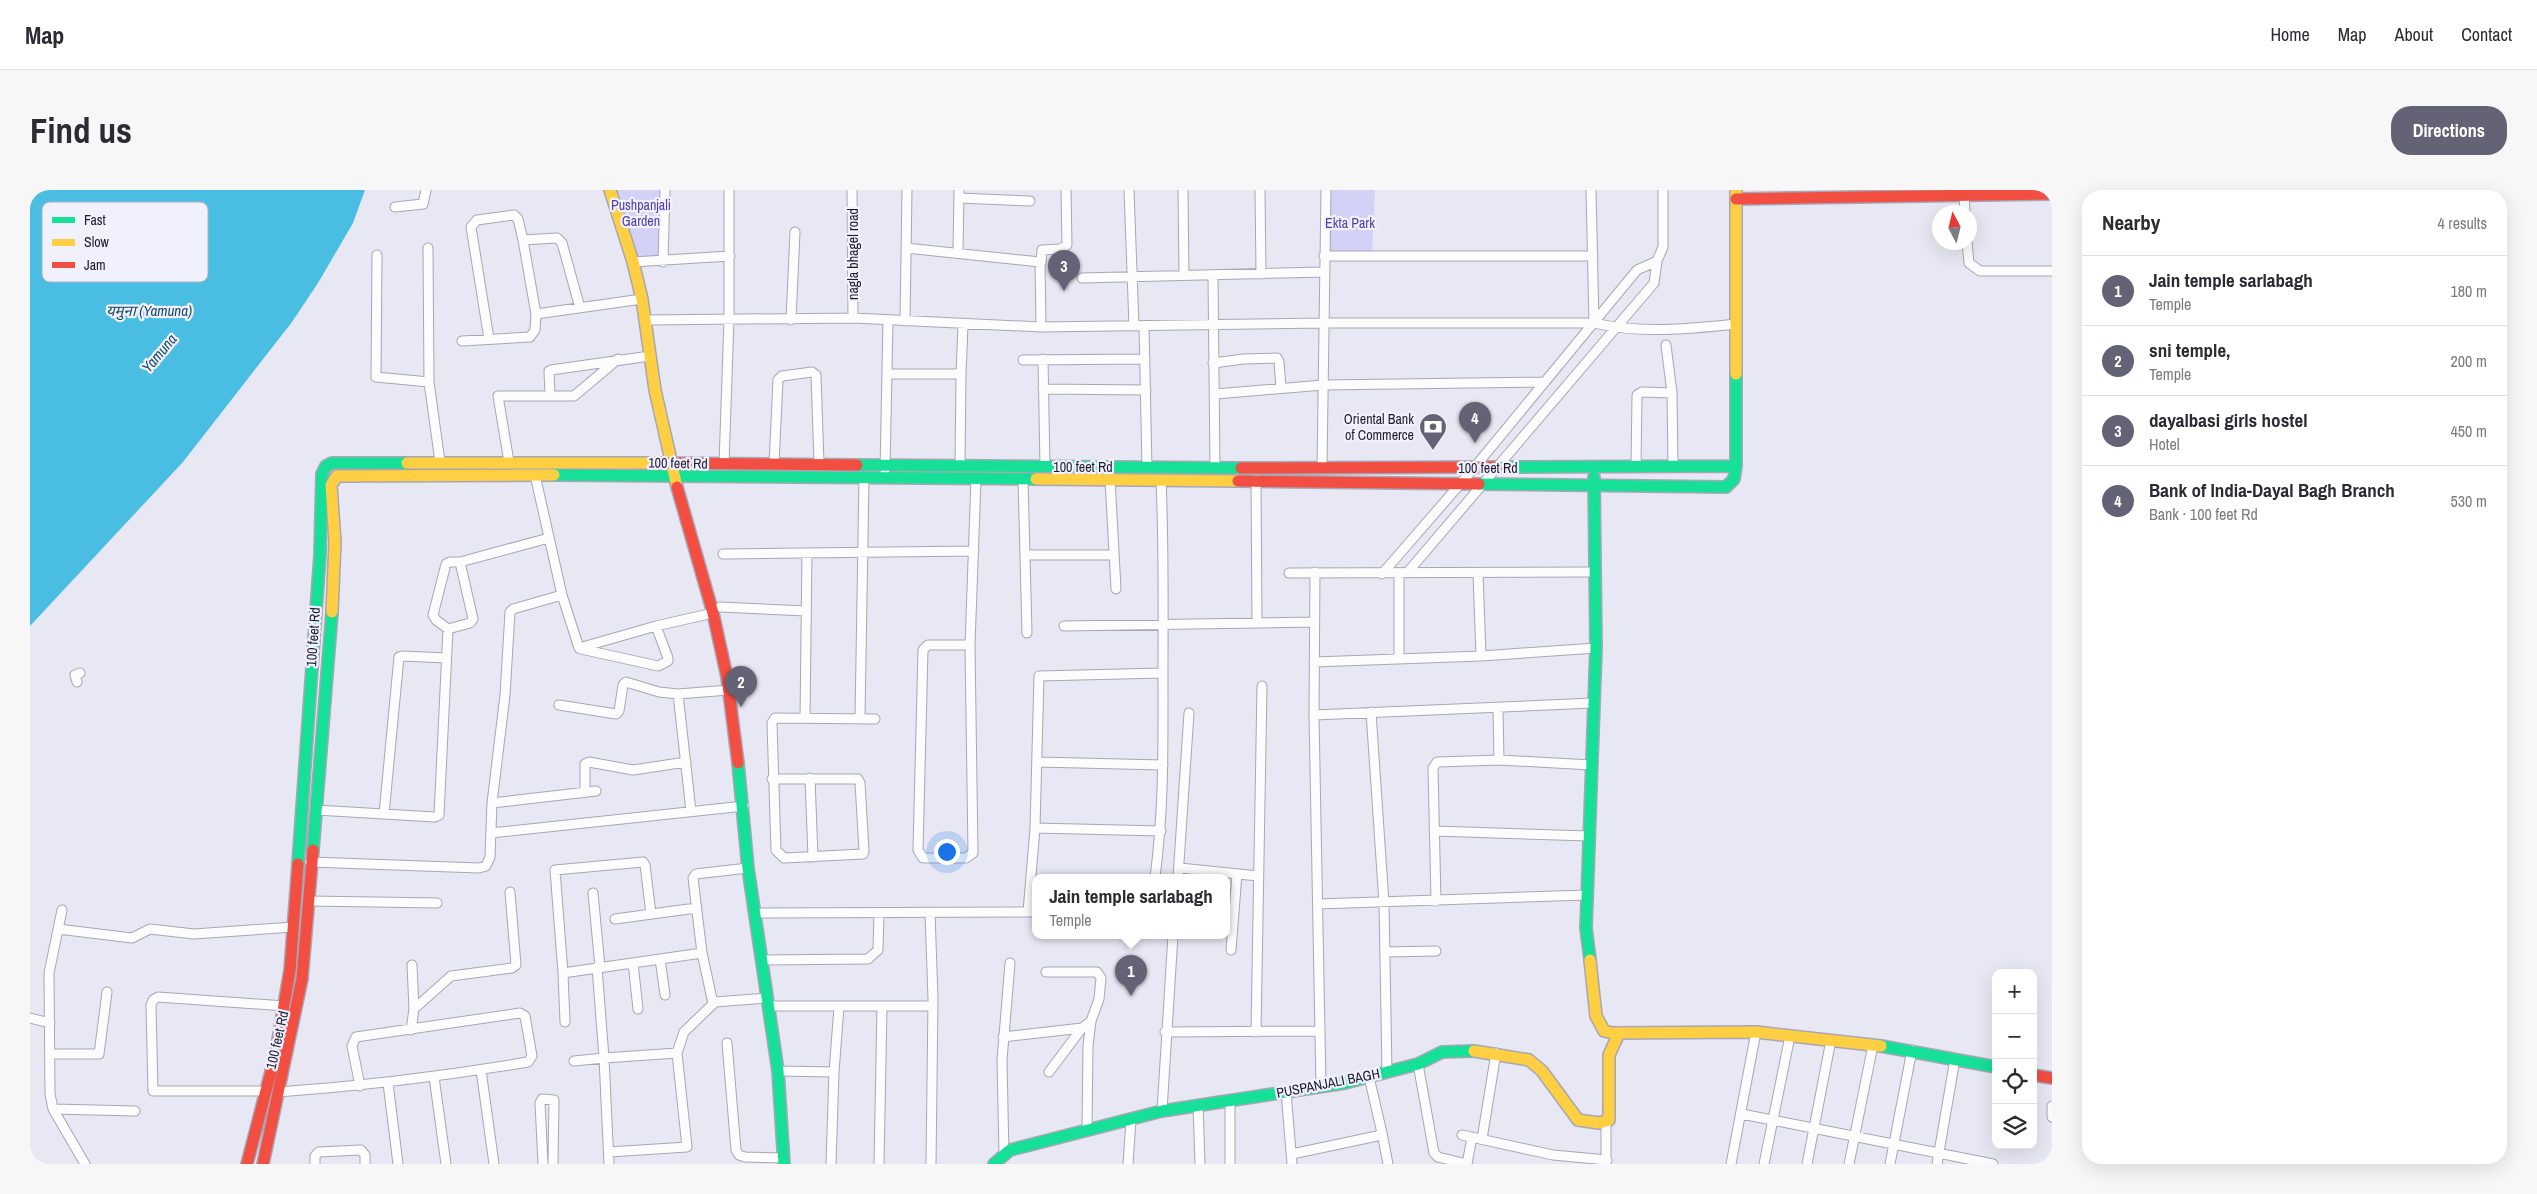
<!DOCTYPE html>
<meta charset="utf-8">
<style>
:root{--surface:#fff;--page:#f7f7f7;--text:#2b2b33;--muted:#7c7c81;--line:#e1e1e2;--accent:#646375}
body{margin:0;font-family:"Archivo Narrow","Noto Sans Devanagari",sans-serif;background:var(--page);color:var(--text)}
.controls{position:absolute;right:15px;bottom:15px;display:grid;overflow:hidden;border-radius:10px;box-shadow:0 5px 20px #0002}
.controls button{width:45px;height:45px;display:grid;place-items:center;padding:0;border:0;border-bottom:1px solid var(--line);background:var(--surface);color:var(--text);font:25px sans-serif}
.compass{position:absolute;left:1902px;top:15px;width:45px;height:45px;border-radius:50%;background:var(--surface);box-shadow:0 5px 20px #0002;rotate:353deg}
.you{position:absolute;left:916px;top:661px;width:18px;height:18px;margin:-12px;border:4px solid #fff;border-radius:50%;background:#1a73e8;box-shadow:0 0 0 8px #1a73e833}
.badge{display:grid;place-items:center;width:32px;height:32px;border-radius:50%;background:var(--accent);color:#fff;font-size:16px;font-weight:700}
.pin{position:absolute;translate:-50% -41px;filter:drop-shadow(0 1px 2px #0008)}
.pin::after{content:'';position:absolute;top:26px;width:18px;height:15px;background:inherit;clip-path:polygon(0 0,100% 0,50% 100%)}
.popup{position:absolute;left:1002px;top:684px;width:198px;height:65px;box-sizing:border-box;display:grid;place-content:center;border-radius:10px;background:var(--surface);filter:drop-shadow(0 1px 4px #0005);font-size:16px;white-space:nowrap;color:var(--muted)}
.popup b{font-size:19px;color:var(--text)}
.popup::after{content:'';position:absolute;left:50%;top:100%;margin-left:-10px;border:10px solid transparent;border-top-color:var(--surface)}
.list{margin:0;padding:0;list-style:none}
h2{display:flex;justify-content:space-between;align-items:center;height:65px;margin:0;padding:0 20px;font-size:21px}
h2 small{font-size:16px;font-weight:400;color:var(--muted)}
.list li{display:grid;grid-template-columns:32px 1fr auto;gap:15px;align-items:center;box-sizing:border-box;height:70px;padding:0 20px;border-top:1px solid var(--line)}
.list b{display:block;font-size:19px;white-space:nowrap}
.list p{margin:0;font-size:16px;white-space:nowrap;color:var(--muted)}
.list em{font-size:16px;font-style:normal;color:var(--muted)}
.icon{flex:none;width:28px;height:28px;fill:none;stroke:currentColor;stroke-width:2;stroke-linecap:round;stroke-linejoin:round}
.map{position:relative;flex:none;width:2022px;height:974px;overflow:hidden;border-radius:20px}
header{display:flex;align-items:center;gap:30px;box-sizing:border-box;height:70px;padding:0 25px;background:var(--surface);border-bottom:1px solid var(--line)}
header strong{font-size:24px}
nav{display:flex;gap:28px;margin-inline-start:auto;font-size:18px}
.intro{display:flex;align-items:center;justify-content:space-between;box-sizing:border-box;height:120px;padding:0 30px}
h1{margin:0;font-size:35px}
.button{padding:12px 22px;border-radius:20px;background:var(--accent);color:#fff;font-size:18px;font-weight:700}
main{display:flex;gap:30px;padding:0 30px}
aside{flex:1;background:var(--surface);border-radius:20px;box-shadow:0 5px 20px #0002}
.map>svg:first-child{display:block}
.green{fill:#d3d1f6}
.water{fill:#49bde2}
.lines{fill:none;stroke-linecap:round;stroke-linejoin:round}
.street-casing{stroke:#a7a6b5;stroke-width:11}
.fast-casing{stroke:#a7a6b5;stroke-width:14}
.slow-casing{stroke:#a7a6b5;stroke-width:14}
.jam-casing{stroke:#a7a6b5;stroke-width:14}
.street{stroke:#fcfcfd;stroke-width:9}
.fast{stroke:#16e098;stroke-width:11}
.slow{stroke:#ffcf43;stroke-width:11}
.jam{stroke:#f24e42;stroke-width:11}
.labels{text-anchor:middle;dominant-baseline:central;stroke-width:4.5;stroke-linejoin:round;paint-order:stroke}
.park-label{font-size:14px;fill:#533da8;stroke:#f1f1fd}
.street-label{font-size:14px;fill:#1d1b31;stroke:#f1f1fd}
.poi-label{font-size:14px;fill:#1d1b31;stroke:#f1f1fd;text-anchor:end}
.water-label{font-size:15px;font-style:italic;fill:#134a5e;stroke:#f1f1fd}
.key{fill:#f1f1fd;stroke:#b1b1c0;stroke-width:1}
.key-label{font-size:14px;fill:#1d1b31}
</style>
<header>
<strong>Map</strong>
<nav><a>Home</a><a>Map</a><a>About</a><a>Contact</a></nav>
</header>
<div class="intro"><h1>Find us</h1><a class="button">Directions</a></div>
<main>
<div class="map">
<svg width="2022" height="974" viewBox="0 0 2022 974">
<rect width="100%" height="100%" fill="#e8e8f4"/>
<path class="green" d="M 580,0 L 635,0 L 633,72 L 603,72 Z
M 1297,0 L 1345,0 L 1342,66 L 1294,66 Z"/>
<path class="water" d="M 0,0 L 335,0 L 323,33 L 288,93 L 262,132 L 153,272 L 0,436 Z"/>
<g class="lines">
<defs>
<path id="street" d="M 822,0 L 823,128
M 1099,0 L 1104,136
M 1153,0 L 1154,85
M 1230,0 L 1231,84
M 1561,0 L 1564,133
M 1934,6 L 1935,22
M 929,8 L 1000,11
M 365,17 L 393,14 L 396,0
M 1937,52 L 1939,73 L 1950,81 L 2022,81
M 398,58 L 399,192 L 410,272
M 876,58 L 1010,72 L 1011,137
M 928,62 L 929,0
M 347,65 L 346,187 L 399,192
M 1294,66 L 1563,66
M 603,72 L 700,66
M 633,72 L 635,0
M 1011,73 L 1012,60 L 1030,59 L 1037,55 L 1036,0
M 1183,86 L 1185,278
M 1052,88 L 1294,82
M 550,118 L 532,53 L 527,48 L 493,50 L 506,124 L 612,109
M 616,130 L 823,128 L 1011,137 L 1294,133 L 1564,133 C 1610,144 1659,139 1706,134
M 761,130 L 765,42
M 875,131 L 877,0
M 1114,136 L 1117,278
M 459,149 L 441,37 L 447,30 L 484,25 L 488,29 L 493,50
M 432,151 L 500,147 L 505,140 L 506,124
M 1636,155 L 1642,203 L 1643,276
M 1013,169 L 1015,277
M 993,170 L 1115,169
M 1183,173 L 1214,169 L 1247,168 L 1249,172 L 1251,198
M 857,184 L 931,184 L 933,135
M 1013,199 L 1116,200
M 1185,204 L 1293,195 L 1515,192
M 520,206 L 519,181 L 521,180 L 620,166
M 479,272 L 468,206 L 544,206 L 588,169
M 694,274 L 699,129 L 699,0
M 744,274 L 748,190 L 752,186 L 782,182 L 786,185 L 789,273
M 930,276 L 931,184
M 1606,277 L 1607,205 L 1612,202 L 1642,203
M 1292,278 L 1296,0
M 855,280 L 858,130
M 505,285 L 532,405 L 549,458
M 993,289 L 997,443
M 1080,289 L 1086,399
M 1226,290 L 1227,433
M 693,364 L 944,361
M 997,365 L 1083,365
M 430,372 L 420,372 L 416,374 L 403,425 L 406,430 L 418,439 L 440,433 L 443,429 L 430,372 L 519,348
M 1285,382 L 1284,525 L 1291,897
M 1259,383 L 1563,382
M 1377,383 L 1624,93 L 1627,71
M 1448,383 L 1451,466
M 1352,384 L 1444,278 L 1607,80 L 1627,71 L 1633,57 L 1633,0
M 690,417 L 776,421
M 1034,436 L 1284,432
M 940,455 L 898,455 L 893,460 L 888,660 L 893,668 L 936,668 L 943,663 L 940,455 L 946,289
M 549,458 L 626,436 L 683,423
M 551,459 L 628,476 L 638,471 L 638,468 L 626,436
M 1369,469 L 1369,384
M 1284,472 L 1451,466 L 1566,458
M 47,492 L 45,485 L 50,483
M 648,504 L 661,621
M 529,515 L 586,524 L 589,521 L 593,495 L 596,492 L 629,502 L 648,504 L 699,500
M 1468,519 L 1469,570
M 1341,522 L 1354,713 L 1357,882
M 1284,525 L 1563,513
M 775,528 L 777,363
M 830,528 L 834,288
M 1007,572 L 1133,575
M 780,588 L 783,667
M 742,589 L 828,589 L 830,593 L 834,661 L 833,664 L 754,668 L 746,660 L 742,533 L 745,528 L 845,529
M 555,602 L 555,574 L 559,572 L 603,580 L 656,572
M 462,613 L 566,601
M 286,620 L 405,627 L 409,625 L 418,439
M 354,624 L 369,467 L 372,466 L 416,468
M 1005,638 L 1131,641
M 1404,641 L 1559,646
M 461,643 L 714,616
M 280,672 L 449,678 L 456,676 L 460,667 L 462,613 L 475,505 L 480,422 L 483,419 L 532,405
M 1150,678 L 1228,686
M 1125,687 C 1134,620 1133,554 1133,487 C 1133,421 1134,356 1131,290
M 1148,687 L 1159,523
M 563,703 L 570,777
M 279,711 L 407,713
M 1406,711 L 1403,578 L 1407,572 L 1469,570 L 1561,575
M 1288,714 L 1557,705
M 32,720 L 19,783 L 20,904 L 23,919 L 55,974
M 998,722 L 1005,638 L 1009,486 L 1133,483
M 725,723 L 1006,722
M 900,723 L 903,809 L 901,974
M 585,729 L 666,718
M 28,739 L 102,748 L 120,739 L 164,744 L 263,737
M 1201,760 L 1207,684
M 1355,762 L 1406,761
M 672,763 L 682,809 L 685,812 L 738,808
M 630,769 L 635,805
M 731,770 L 838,769 L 848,760 L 849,723
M 603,773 L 608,819
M 382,775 L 384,819
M 1016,782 L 1067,782 L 1071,788 L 1069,809 L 1061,831 L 1052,838 L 1019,882
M 533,783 L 525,680 L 613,672 L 615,675 L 621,724
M 739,816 L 903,816
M 0,828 L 20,833
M 535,832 L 533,783 L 672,763 L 663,688 L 666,684 L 718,678
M 381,840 L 384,819 L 421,786 L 482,778 L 486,775 L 480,702
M 1135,842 L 1290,841
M 1226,842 L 1232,496
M 973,847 L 1052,838
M 697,853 L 706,960 L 709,965 L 715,967 L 754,968
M 647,863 L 654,842 L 685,812
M 20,864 L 69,864 L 77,802
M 544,871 L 574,868 L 567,777
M 1388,874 L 1404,963 L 1408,967 L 1437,974
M 451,880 L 464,974
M 748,881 L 804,882 L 801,974
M 804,882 L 809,817
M 404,887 L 416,974
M 358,893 L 368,974
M 234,901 L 123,901 L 121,815 L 123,810 L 128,807 L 255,816
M 248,902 C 332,896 415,886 498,872 L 502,866 L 495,826 L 490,823 L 326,847 L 322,856 L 330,896
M 1256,902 L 1262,974
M 1200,910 L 1200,974
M 1168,915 L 1170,974
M 2022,916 L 2022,927
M 23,919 L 105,921
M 1132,921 L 1143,745
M 1712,924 L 1963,974
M 1576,932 L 1576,974
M 1057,940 L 1058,856 L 1061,831
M 1352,943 L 1358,974
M 1432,945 L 1523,965 L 1577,970
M 1452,949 L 1466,863
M 579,962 L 657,957 L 647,863 L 574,868 L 579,974
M 1262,964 L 1347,946 L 1352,943 L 1339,887
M 974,965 L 972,870 L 980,773
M 285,974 L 285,966 L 289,962 L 331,960 L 335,965 L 335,974
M 513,974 L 510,913 L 512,909 L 524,910 L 523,974
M 849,974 L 852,817
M 1098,974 L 1101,930
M 1437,974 L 1442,947
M 1701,974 L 1726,842
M 1734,974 L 1760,846
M 1777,974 L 1801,850
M 1819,974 L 1843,855
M 1860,974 L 1882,860
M 1907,974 L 1925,869"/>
<path id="fast" d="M 827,275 L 1211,278
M 1467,277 L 1706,276
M 524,285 L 1006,289
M 1449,294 L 1696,297 L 1704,289 L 1706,276 L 1706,184
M 708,573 L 718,678 L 748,881 L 754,974
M 283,660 L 302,422
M 268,674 L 290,365 L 292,284 L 296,276 L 302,273 L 377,273
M 1560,770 L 1556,738 L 1566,458 L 1564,287
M 1851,856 L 1966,877
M 964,974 L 980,960 L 1132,921 L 1315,893 L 1388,874 L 1412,862 L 1444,861"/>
<path id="slow" d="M 580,0 L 603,72 L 612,109 L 625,200 L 647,297
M 1706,0 L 1706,184
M 377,273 L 625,273
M 1006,289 L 1208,291
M 302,422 L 305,352 L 301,295 L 307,286 L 524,285
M 1560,770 L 1566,826 L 1574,841 L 1583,843 L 1726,842 L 1851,856
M 1444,861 L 1499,870 L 1512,881 L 1548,930 L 1569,933 L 1579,930 L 1579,865 L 1589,843"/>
<path id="jam" d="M 1706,9 L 2022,4
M 625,273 L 827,275
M 1211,278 L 1467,277
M 1208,291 L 1449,294
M 647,297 L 683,423 L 697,487 L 708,573
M 2003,885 L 2022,888
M 217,974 L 246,862 L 260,780 L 268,674
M 233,974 L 272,789 L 283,660"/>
</defs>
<use href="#street" class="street-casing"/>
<use href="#fast" class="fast-casing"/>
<use href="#slow" class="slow-casing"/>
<use href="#jam" class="jam-casing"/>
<use href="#street" class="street"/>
<use href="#fast" class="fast"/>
<use href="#slow" class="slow"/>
<use href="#jam" class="jam"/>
</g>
<defs>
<symbol id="bank-pin" viewBox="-11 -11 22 30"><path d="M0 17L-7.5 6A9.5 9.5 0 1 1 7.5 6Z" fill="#646375" stroke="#f1f1fd"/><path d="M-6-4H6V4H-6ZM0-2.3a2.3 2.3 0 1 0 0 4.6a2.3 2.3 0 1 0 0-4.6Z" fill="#fff"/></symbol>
</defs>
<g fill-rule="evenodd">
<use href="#bank-pin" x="1387" y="221" width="32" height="43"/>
</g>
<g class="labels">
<g class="park-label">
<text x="611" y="15">Pushpanjali<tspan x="611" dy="16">Garden</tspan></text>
<text x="1320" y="33">Ekta Park</text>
</g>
<g class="street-label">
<text transform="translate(823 64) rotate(-90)">nagla bhagel road</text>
<text transform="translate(648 273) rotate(1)">100 feet Rd</text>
<text x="1053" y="277">100 feet Rd</text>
<text x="1458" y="278">100 feet Rd</text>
<text transform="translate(283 447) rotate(-86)">100 feet Rd</text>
<text transform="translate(247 850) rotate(-77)">100 feet Rd</text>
<text transform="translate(1298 893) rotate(-11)">PUSPANJALI BAGH</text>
</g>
<g class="poi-label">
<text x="1384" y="229">Oriental Bank<tspan x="1384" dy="16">of Commerce</tspan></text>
</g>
<g class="water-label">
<text x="119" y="120">यमुना (Yamuna)</text>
<text transform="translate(129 163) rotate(-50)">Yamuna</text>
</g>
</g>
<rect x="12" y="12" width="166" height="80" rx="8" class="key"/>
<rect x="22" y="27" width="23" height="6" fill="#16e098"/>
<rect x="22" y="49" width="23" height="7" fill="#ffcf43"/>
<rect x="22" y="72" width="23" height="6" fill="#f24e42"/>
<g class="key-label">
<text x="54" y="35">Fast</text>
<text x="54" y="57">Slow</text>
<text x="54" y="80">Jam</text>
</g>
</svg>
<div class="controls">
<button>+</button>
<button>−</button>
<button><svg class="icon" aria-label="locate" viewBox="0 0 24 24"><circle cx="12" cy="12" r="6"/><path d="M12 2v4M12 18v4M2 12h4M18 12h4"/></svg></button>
<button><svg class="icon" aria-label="layers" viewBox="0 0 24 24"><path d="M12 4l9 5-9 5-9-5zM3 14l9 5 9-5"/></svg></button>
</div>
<svg class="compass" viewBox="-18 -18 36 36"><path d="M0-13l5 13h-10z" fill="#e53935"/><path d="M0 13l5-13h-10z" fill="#7c7c81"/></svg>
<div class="you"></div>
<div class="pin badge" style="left:1101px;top:806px">1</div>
<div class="popup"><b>Jain temple sarlabagh</b>Temple</div>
<div class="pin badge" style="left:711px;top:517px">2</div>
<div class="pin badge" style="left:1034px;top:101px">3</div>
<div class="pin badge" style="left:1445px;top:253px">4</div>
</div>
<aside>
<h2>Nearby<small>4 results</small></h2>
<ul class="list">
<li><span class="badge">1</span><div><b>Jain temple sarlabagh</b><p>Temple</p></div><em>180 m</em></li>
<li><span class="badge">2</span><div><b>sni temple,</b><p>Temple</p></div><em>200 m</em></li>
<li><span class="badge">3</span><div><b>dayalbasi girls hostel</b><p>Hotel</p></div><em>450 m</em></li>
<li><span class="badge">4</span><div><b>Bank of India-Dayal Bagh Branch</b><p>Bank · 100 feet Rd</p></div><em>530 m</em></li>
</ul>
</aside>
</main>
